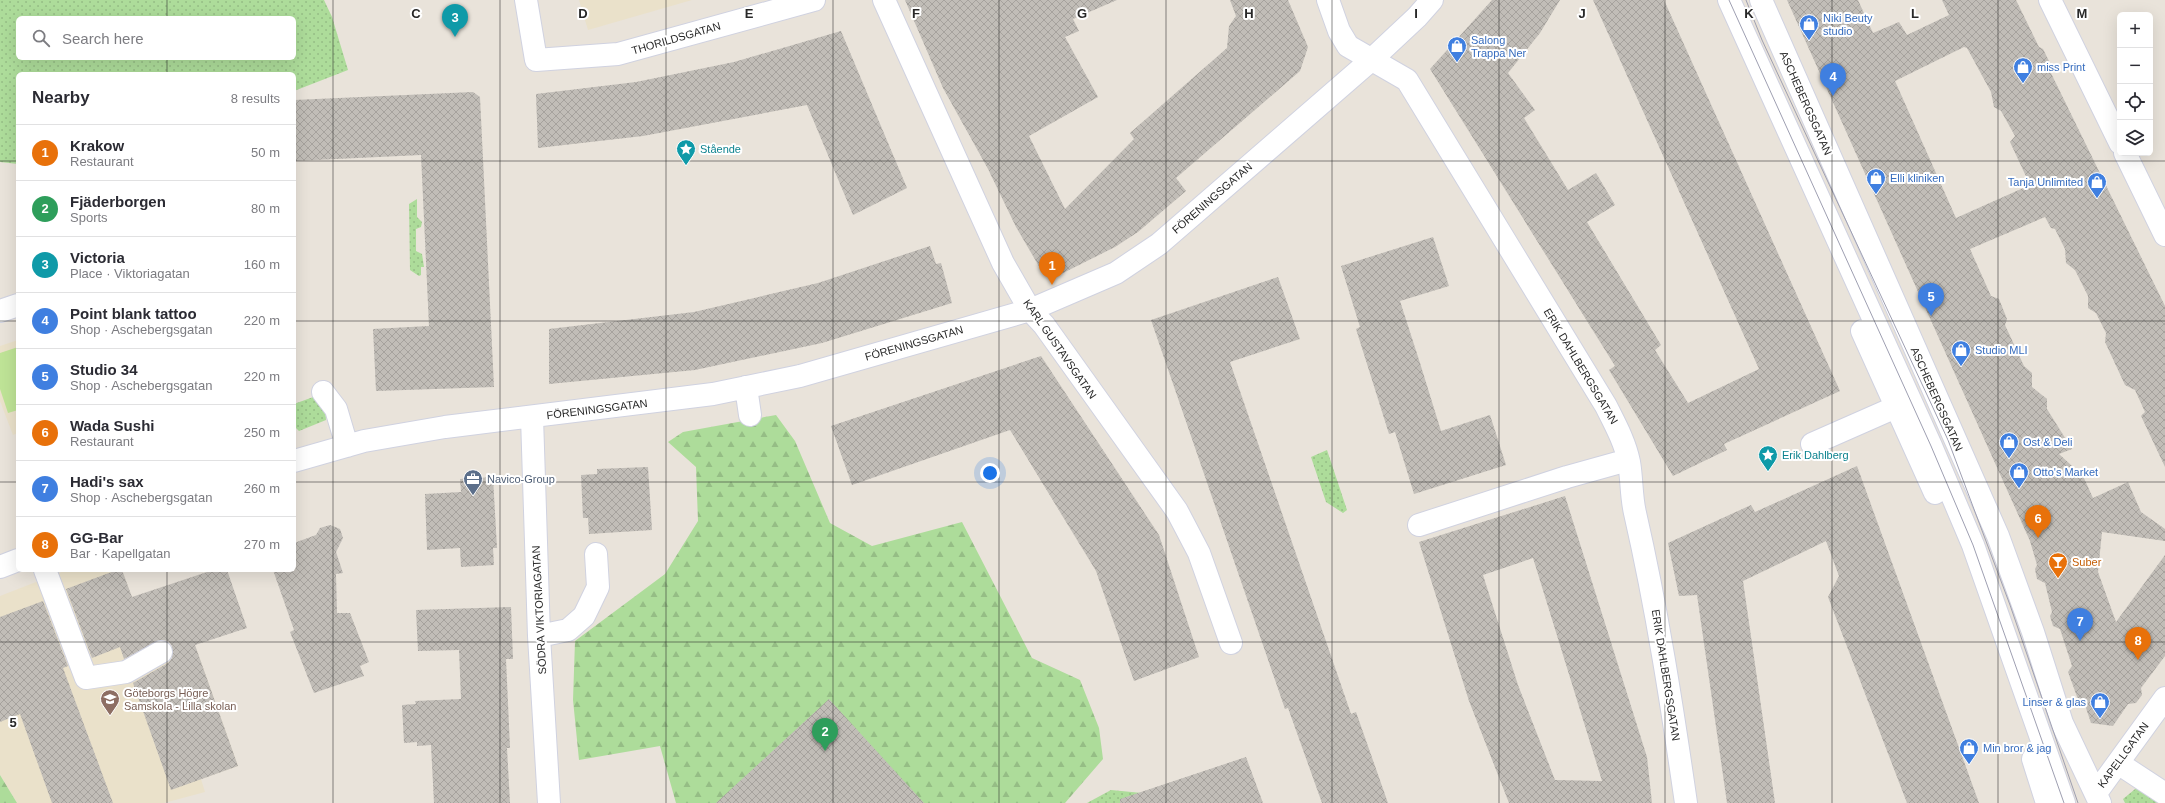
<!DOCTYPE html>
<meta charset="utf-8">
<style>
:root{--surface:#fff;--page:#f2f2f3;--text:#2b2b33;--muted:#7c7c81;--line:#e1e1e2;--accent:#0f766e}
body{margin:0;font-family:Helvetica,sans-serif;background:var(--page);color:var(--text)}
.controls{position:absolute;right:12px;top:12px;display:grid;overflow:hidden;border-radius:6px;box-shadow:0 4px 16px #0002}
.controls button{width:36px;height:36px;display:grid;place-items:center;padding:0;border:0;border-bottom:1px solid var(--line);background:var(--surface);color:var(--text);font:20px sans-serif}
.you{position:absolute;left:990px;top:473px;width:14px;height:14px;margin:-10px;border:3px solid #fff;border-radius:50%;background:#1a73e8;box-shadow:0 0 0 6px #1a73e833}
.badge{display:grid;place-items:center;width:26px;height:26px;border-radius:50%;background:var(--accent);color:#fff;font-size:13px;font-weight:700}
.pin{position:absolute;translate:-50% -33px;filter:drop-shadow(0 1px 2px #0008)}
.pin::after{content:'';position:absolute;top:21px;width:14px;height:12px;background:inherit;clip-path:polygon(0 0,100% 0,50% 100%)}
.list{margin:0;padding:0;list-style:none}
h2{display:flex;justify-content:space-between;align-items:center;height:52px;margin:0;padding:0 16px;font-size:17px}
h2 small{font-size:13px;font-weight:400;color:var(--muted)}
.list li{display:grid;grid-template-columns:26px 1fr auto;gap:12px;align-items:center;box-sizing:border-box;height:56px;padding:0 16px;border-top:1px solid var(--line)}
.list b{display:block;font-size:15px;white-space:nowrap}
.list p{margin:0;font-size:13px;white-space:nowrap;color:var(--muted)}
.list em{font-size:13px;font-style:normal;color:var(--muted)}
.icon{flex:none;width:22px;height:22px;fill:none;stroke:currentColor;stroke-width:2;stroke-linecap:round;stroke-linejoin:round}
.map{position:relative;flex:none;width:2165px;height:803px;overflow:hidden}
.search{position:absolute;background:var(--surface);box-shadow:0 4px 16px #0002;left:16px;top:16px;width:280px;height:44px;display:flex;align-items:center;gap:10px;box-sizing:border-box;padding:0 14px;border-radius:6px;color:var(--muted);font-size:15px}
.panel{position:absolute;background:var(--surface);box-shadow:0 4px 16px #0002;left:16px;top:72px;width:280px;height:500px;border-radius:6px}
.map>svg:first-child{display:block}
.education{fill:#eae1ca}
.green{fill:url(#green-dots);fill-rule:evenodd}
.forest{fill:url(#forest-firs)}
.pitch{fill:#bee396}
.building{fill:url(#building-cross-hatch);fill-rule:evenodd}
.lines{fill:none;stroke-linecap:round;stroke-linejoin:round}
.minor-casing{stroke:#d0d2e0;stroke-width:24}
.minor{stroke:#fff;stroke-width:22}
.tram{stroke:#9e9fb1;stroke-width:1}
.grid{fill:none;stroke:#282828;stroke-width:1;stroke-opacity:0.55}
.labels{text-anchor:middle;dominant-baseline:central;stroke-width:4;stroke-linejoin:round;paint-order:stroke}
.shop-label{font-size:11px;fill:#366cbe;stroke:#fff;text-anchor:start}
.street-label{font-size:11px;fill:#282828;stroke:#fff}
.culture-label{font-size:11px;fill:#0d838f;stroke:#fff;text-anchor:start}
.service-label{font-size:11px;fill:#4e5e75;stroke:#fff;text-anchor:start}
.food-label{font-size:11px;fill:#c56008;stroke:#fff;text-anchor:start}
.education-label{font-size:11px;fill:#785e54;stroke:#fff;text-anchor:start}
.grid-label{font-size:13px;text-anchor:middle;font-weight:bold;fill:#282828;stroke:#fff;stroke-width:4;stroke-linejoin:round;paint-order:stroke}
</style>
<div class="map">
<svg width="2165" height="803" viewBox="0 0 2165 803">
<defs>
<pattern id="green-dots" width="8" height="8" patternUnits="userSpaceOnUse"><rect width="8" height="8" fill="#addc9a"/><path d="M2 2h.1M6 6h.1" fill="none" stroke="#95bd85" stroke-width="1.8" stroke-linecap="round"/></pattern>
<pattern id="forest-firs" width="22" height="20" patternUnits="userSpaceOnUse"><rect width="22" height="20" fill="#addc9a"/><path d="M5 1l3.5 6h-7zM16 11l3.5 6h-7z" fill="#95bd85"/></pattern>
<pattern id="building-cross-hatch" width="8" height="8" patternUnits="userSpaceOnUse"><rect width="8" height="8" fill="#c1bdb7"/><path d="M0 0l8 8M0 8l8-8" fill="none" stroke="#a6a29d"/></pattern>
</defs>
<rect width="100%" height="100%" fill="#e9e3da"/>
<path class="education" d="M 579,0 L 692,0 L 588,30 Z
M 18,340 L 18,433 L 13,435 L 0,401 L 0,346 Z
M 67,570 L 122,570 L 156,665 L 197,651 L 238,766 L 201,779 L 205,792 L 164,803 L 17,803 L 0,775 L 0,596 Z"/>
<path class="green" d="M 0,0 L 324,0 L 332,17 L 348,70 L 294,91 L 294,74 L 18,74 L 18,164 L 0,162 ZM 18,18 L 294,18 L 294,58 L 18,58 Z
M 417,199 L 417,217 L 422,222 L 421,227 L 416,229 L 416,251 L 422,254 L 424,267 L 421,267 L 421,275 L 419,276 L 410,270 L 409,204 Z
M 316,396 L 325,406 L 326,420 L 299,431 L 294,426 L 294,404 Z
M 1327,450 L 1347,510 L 1343,513 L 1326,502 L 1311,457 Z
M 2140,785 L 2165,803 L 2125,803 L 2123,799 Z
M 1111,790 L 1142,793 L 1145,803 L 1087,803 Z"/>
<path class="forest" d="M 776,415 L 795,441 L 830,523 L 872,546 L 962,522 L 1032,658 L 1080,680 L 1099,728 L 1103,759 L 1065,803 L 676,803 L 660,746 L 579,760 L 573,700 L 575,641 L 665,574 L 698,521 L 696,467 L 668,442 L 683,432 Z
M 0,775 L 17,803 L 0,803 Z"/>
<path class="pitch" d="M 18,347 L 18,410 L 8,413 L 0,389 L 0,353 Z"/>
<path class="building" d="M 905,0 L 1117,0 L 1073,19 L 1079,31 L 1065,37 L 1098,97 L 1029,136 L 1065,209 L 1134,139 L 1130,133 L 1227,48 L 1229,26 L 1236,16 L 1230,0 L 1288,0 L 1308,47 L 1300,71 L 1176,178 L 1186,191 L 1138,232 L 1115,247 L 1059,275 L 1040,268 L 1016,227 L 988,169 L 943,88 Z
M 1492,0 L 1560,0 L 1540,33 L 1508,73 L 1535,110 L 1524,118 L 1568,190 L 1596,173 L 1615,205 L 1587,222 L 1661,345 L 1655,350 L 1688,403 L 1759,369 L 1593,0 L 1664,0 L 1840,391 L 1724,444 L 1727,450 L 1673,476 L 1609,370 L 1615,366 L 1430,69 Z
M 1787,0 L 1858,0 L 1873,33 L 1899,22 L 1907,35 L 1949,15 L 1942,0 L 2016,0 L 2039,47 L 2043,49 L 2049,61 L 2048,67 L 2165,306 L 2165,467 L 2141,416 L 2145,412 L 2135,390 L 2125,385 L 2105,342 L 2106,333 L 2096,313 L 2088,308 L 2088,296 L 2075,270 L 2066,263 L 2065,249 L 2055,229 L 2051,228 L 2045,217 L 1970,249 L 1991,296 L 1999,299 L 2007,319 L 2005,325 L 2024,366 L 2032,373 L 2032,387 L 2047,399 L 2047,409 L 2072,449 L 2059,454 L 2083,476 L 2093,498 L 2128,482 L 2141,512 L 2165,529 L 2165,541 L 2102,532 L 2098,572 L 2116,622 L 2165,555 L 2165,656 L 2141,688 L 2142,695 L 2136,703 L 2128,704 L 2113,726 L 2091,723 L 2085,705 L 2079,702 L 2068,672 L 2072,666 L 2060,629 L 2053,626 L 2050,616 L 2052,612 L 2045,583 L 2037,579 L 2035,569 L 2037,565 L 2030,541 ZM 1964,47 L 1967,48 L 1991,92 L 1994,107 L 2001,111 L 2015,136 L 2010,142 L 2030,185 L 1956,218 L 1895,81 Z
M 841,31 L 907,188 L 853,215 L 807,105 L 643,136 L 538,148 L 536,94 L 636,82 L 734,62 Z
M 473,92 L 480,97 L 494,387 L 376,391 L 373,329 L 429,326 L 421,155 L 294,161 L 294,100 Z
M 1433,237 L 1449,286 L 1400,301 L 1420,363 L 1441,431 L 1490,415 L 1506,465 L 1414,494 L 1395,432 L 1389,434 L 1356,329 L 1360,327 L 1341,266 Z
M 930,246 L 936,264 L 941,263 L 952,303 L 822,343 L 695,370 L 549,384 L 549,329 L 694,312 L 818,283 Z
M 1278,277 L 1300,339 L 1230,362 L 1351,714 L 1356,712 L 1388,803 L 1322,803 L 1288,708 L 1285,709 L 1151,320 Z
M 1041,356 L 1159,535 L 1199,657 L 1134,681 L 1096,571 L 1010,430 L 852,485 L 831,426 Z
M 1857,466 L 1979,803 L 1907,803 L 1828,597 L 1839,576 L 1826,541 L 1743,581 L 1775,803 L 1727,803 L 1697,595 L 1679,596 L 1668,543 L 1751,505 L 1755,512 Z
M 648,467 L 652,530 L 589,534 L 588,518 L 583,518 L 581,475 L 597,474 L 597,469 Z
M 493,477 L 497,548 L 493,548 L 494,565 L 461,567 L 460,548 L 427,550 L 425,494 L 461,492 L 460,479 Z
M 1565,496 L 1647,757 L 1652,803 L 1509,803 L 1469,701 L 1419,542 ZM 1533,558 L 1602,781 L 1555,780 L 1518,685 L 1483,575 Z
M 330,525 L 340,529 L 343,538 L 336,552 L 343,573 L 336,574 L 337,613 L 350,613 L 369,662 L 360,666 L 364,676 L 314,693 L 290,632 L 294,630 L 273,570 L 294,570 L 294,543 L 316,535 L 320,528 Z
M 117,570 L 122,570 L 132,597 L 213,570 L 227,570 L 247,628 L 195,645 L 238,766 L 171,790 L 133,683 L 168,663 L 172,658 L 172,646 L 168,641 L 161,640 L 124,659 L 120,647 L 92,658 L 66,589 Z
M 43,601 L 68,666 L 63,668 L 113,803 L 52,803 L 20,714 L 0,722 L 0,617 Z
M 511,607 L 513,659 L 506,659 L 510,748 L 507,748 L 510,803 L 434,803 L 431,745 L 417,746 L 417,742 L 404,743 L 402,705 L 416,704 L 415,701 L 461,699 L 459,650 L 418,651 L 416,610 Z
M 829,699 L 924,803 L 716,803 Z
M 1246,757 L 1263,803 L 1120,803 L 1120,799 Z"/>
<g class="lines">
<defs>
<path id="minor" d="M 526,0 L 536,60 L 618,54 L 814,0
M 884,0 L 1003,263 L 1030,310 L 1044,325 L 1177,511 L 1199,553 L 1231,643
M 1328,0 L 1339,31 L 1348,46 L 1407,80 L 1606,406 C 1615,424 1625,442 1629,462 C 1632,479 1631,496 1635,513 C 1657,609 1672,706 1686,803
M 1729,0 L 1931,446 L 1973,545 L 2064,803
M 1761,0 L 1998,536 L 2033,632 L 2062,723 L 2100,803
M 2050,0 L 2120,143
M 2125,153 L 2165,235
M 0,311 L 18,305
M 1862,331 L 1935,493
M 746,387 L 750,415
M 323,392 L 336,409 L 347,446
M 532,417 L 539,636 L 549,803
M 1812,444 L 1896,407
M 294,461 L 364,441 L 445,427 L 713,394 L 800,376 L 1030,310 L 1116,273 L 1159,244 L 1196,212 L 1370,61 L 1417,17 L 1432,0
M 1419,525 L 1567,477 L 1628,460
M 0,567 L 18,560
M 45,570 L 86,678 L 126,672 L 161,652
M 539,636 L 568,630 L 584,616 L 598,587 L 596,554
M 2033,759 L 2047,803
M 2118,763 L 2165,794
M 2096,793 L 2165,698"/>
</defs>
<use href="#minor" class="minor-casing"/>
<use href="#minor" class="minor"/>
<path class="tram" d="M 1729,0 L 1931,446 L 1973,545 L 2064,803
M 1746,0 L 1762,40 L 1948,440 L 2010,605 L 2078,803"/>
</g>
<path class="grid" d="M 167,0 L 167,18M 333,0 L 333,803M 500,0 L 500,803M 666,0 L 666,803M 833,0 L 833,803M 999,0 L 999,803M 1166,0 L 1166,803M 1332,0 L 1332,803M 1499,0 L 1499,803M 1665,0 L 1665,803M 1832,0 L 1832,803M 1998,0 L 1998,803M 167,58 L 167,74M 0,161 L 18,161M 294,161 L 2165,161M 0,321 L 18,321M 294,321 L 2165,321M 0,482 L 18,482M 294,482 L 2165,482M 167,570 L 167,803M 0,642 L 2165,642"/>
<defs>
<symbol id="shop-pin" viewBox="-11 -11 22 30"><path d="M0 17L-7.5 6A9.5 9.5 0 1 1 7.5 6Z" fill="#3f7fe0" stroke="#fff"/><path d="M-5-2.5h2.3a2.7 3.5 0 0 1 5.4 0H5L5.5 6h-11ZM-1.5-2.5h3a1.5 2.3 0 0 0-3 0Z" fill="#fff"/></symbol>
<symbol id="sight-pin" viewBox="-11 -11 22 30"><path d="M0 17L-7.5 6A9.5 9.5 0 1 1 7.5 6Z" fill="#0f9aa8" stroke="#fff"/><path d="M0-6L1.8-2.2L6-1.7L2.9 1.2L3.7 5.4L0 3.3L-3.7 5.4L-2.9 1.2L-6-1.7L-1.8-2.2Z" fill="#fff"/></symbol>
<symbol id="office-pin" viewBox="-11 -11 22 30"><path d="M0 17L-7.5 6A9.5 9.5 0 1 1 7.5 6Z" fill="#5c6f8a" stroke="#fff"/><path d="M-6-3h4V-5.5h4V-3h4V5H-6ZM-1-4.5V-3h2v-1.5ZM-6 0V1H6V0Z" fill="#fff"/></symbol>
<symbol id="bar-pin" viewBox="-11 -11 22 30"><path d="M0 17L-7.5 6A9.5 9.5 0 1 1 7.5 6Z" fill="#e8710a" stroke="#fff"/><path d="M-6-5H6L.8 .8V4.5H3.5V6h-7V4.5H-.8V.8Z" fill="#fff"/></symbol>
<symbol id="school-pin" viewBox="-11 -11 22 30"><path d="M0 17L-7.5 6A9.5 9.5 0 1 1 7.5 6Z" fill="#8d6e63" stroke="#fff"/><path d="M0-5L7-2L0 1L-7-2ZM-4 1L0 2.5L4 1V4Q0 6-4 4Z" fill="#fff"/></symbol>
</defs>
<g fill-rule="evenodd">
<use href="#shop-pin" x="1798" y="13" width="22" height="30"/>
<use href="#shop-pin" x="1446" y="35" width="22" height="30"/>
<use href="#shop-pin" x="2012" y="56" width="22" height="30"/>
<use href="#sight-pin" x="675" y="138" width="22" height="30"/>
<use href="#shop-pin" x="1865" y="167" width="22" height="30"/>
<use href="#shop-pin" x="2086" y="171" width="22" height="30"/>
<use href="#shop-pin" x="1950" y="339" width="22" height="30"/>
<use href="#shop-pin" x="1998" y="431" width="22" height="30"/>
<use href="#sight-pin" x="1757" y="444" width="22" height="30"/>
<use href="#shop-pin" x="2008" y="461" width="22" height="30"/>
<use href="#office-pin" x="462" y="468" width="22" height="30"/>
<use href="#bar-pin" x="2047" y="551" width="22" height="30"/>
<use href="#school-pin" x="99" y="688" width="22" height="30"/>
<use href="#shop-pin" x="2089" y="691" width="22" height="30"/>
<use href="#shop-pin" x="1958" y="737" width="22" height="30"/>
</g>
<g class="labels">
<g class="shop-label">
<text x="1823" y="18">Niki Beuty<tspan x="1823" dy="13">studio</tspan></text>
<text x="1471" y="40">Salong<tspan x="1471" dy="13">Trappa Ner</tspan></text>
<text x="2037" y="67">miss Print</text>
<text x="1890" y="178">Elli kliniken</text>
<text x="2083" y="182" text-anchor="end">Tanja Unlimited</text>
<text x="1975" y="350">Studio MLI</text>
<text x="2023" y="442">Ost &amp; Deli</text>
<text x="2033" y="472">Otto's Market</text>
<text x="2086" y="702" text-anchor="end">Linser &amp; glas</text>
<text x="1983" y="748">Min bror &amp; jag</text>
</g>
<g class="street-label">
<text transform="translate(676 38) rotate(-16)">THORILDSGATAN</text>
<text transform="translate(1806 103) rotate(66)">ASCHEBERGSGATAN</text>
<text transform="translate(1212 198) rotate(-41)">FÖRENINGSGATAN</text>
<text transform="translate(914 343) rotate(-16)">FÖRENINGSGATAN</text>
<text transform="translate(1060 349) rotate(55)">KARL GUSTAVSGATAN</text>
<text transform="translate(1581 366) rotate(59)">ERIK DAHLBERGSGATAN</text>
<text transform="translate(1937 399) rotate(66)">ASCHEBERGSGATAN</text>
<text transform="translate(597 409) rotate(-7)">FÖRENINGSGATAN</text>
<text transform="translate(539 610) rotate(-93)">SÖDRA VIKTORIAGATAN</text>
<text transform="translate(1666 675) rotate(81)">ERIK DAHLBERGSGATAN</text>
<text transform="translate(2123 755) rotate(-54)">KAPELLGATAN</text>
</g>
<g class="culture-label">
<text x="700" y="149">Stående</text>
<text x="1782" y="455">Erik Dahlberg</text>
</g>
<g class="service-label">
<text x="487" y="479">Navico-Group</text>
</g>
<g class="food-label">
<text x="2072" y="562">Suber</text>
</g>
<g class="education-label">
<text x="124" y="693">Göteborgs Högre<tspan x="124" dy="13">Samskola - Lilla skolan</tspan></text>
</g>
</g>
<g class="grid-label">
<text x="416" y="18">C</text>
<text x="583" y="18">D</text>
<text x="749" y="18">E</text>
<text x="916" y="18">F</text>
<text x="1082" y="18">G</text>
<text x="1249" y="18">H</text>
<text x="1416" y="18">I</text>
<text x="1582" y="18">J</text>
<text x="1749" y="18">K</text>
<text x="1915" y="18">L</text>
<text x="2082" y="18">M</text>
<text x="13" y="727">5</text>
</g>
</svg>
<div class="controls">
<button>+</button>
<button>−</button>
<button><svg class="icon" aria-label="locate" viewBox="0 0 24 24"><circle cx="12" cy="12" r="6"/><path d="M12 2v4M12 18v4M2 12h4M18 12h4"/></svg></button>
<button><svg class="icon" aria-label="layers" viewBox="0 0 24 24"><path d="M12 4l9 5-9 5-9-5zM3 14l9 5 9-5"/></svg></button>
</div>
<div class="you"></div>
<div class="pin badge" style="left:1052px;top:285px;background:#e8710a">1</div>
<div class="pin badge" style="left:825px;top:751px;background:#2e9e5b">2</div>
<div class="pin badge" style="left:455px;top:37px;background:#0f9aa8">3</div>
<div class="pin badge" style="left:1833px;top:96px;background:#3f7fe0">4</div>
<div class="pin badge" style="left:1931px;top:316px;background:#3f7fe0">5</div>
<div class="pin badge" style="left:2038px;top:538px;background:#e8710a">6</div>
<div class="pin badge" style="left:2080px;top:641px;background:#3f7fe0">7</div>
<div class="pin badge" style="left:2138px;top:660px;background:#e8710a">8</div>
<div class="search"><svg class="icon" aria-label="search" viewBox="0 0 24 24"><circle cx="10" cy="10" r="6"/><path d="M15 15l6 6"/></svg>Search here</div>
<section class="panel">
<h2>Nearby<small>8 results</small></h2>
<ul class="list">
<li><span class="badge" style="background:#e8710a">1</span><div><b>Krakow</b><p>Restaurant</p></div><em>50 m</em></li>
<li><span class="badge" style="background:#2e9e5b">2</span><div><b>Fjäderborgen</b><p>Sports</p></div><em>80 m</em></li>
<li><span class="badge" style="background:#0f9aa8">3</span><div><b>Victoria</b><p>Place · Viktoriagatan</p></div><em>160 m</em></li>
<li><span class="badge" style="background:#3f7fe0">4</span><div><b>Point blank tattoo</b><p>Shop · Aschebergsgatan</p></div><em>220 m</em></li>
<li><span class="badge" style="background:#3f7fe0">5</span><div><b>Studio 34</b><p>Shop · Aschebergsgatan</p></div><em>220 m</em></li>
<li><span class="badge" style="background:#e8710a">6</span><div><b>Wada Sushi</b><p>Restaurant</p></div><em>250 m</em></li>
<li><span class="badge" style="background:#3f7fe0">7</span><div><b>Hadi's sax</b><p>Shop · Aschebergsgatan</p></div><em>260 m</em></li>
<li><span class="badge" style="background:#e8710a">8</span><div><b>GG-Bar</b><p>Bar · Kapellgatan</p></div><em>270 m</em></li>
</ul>
</section>
</div>
